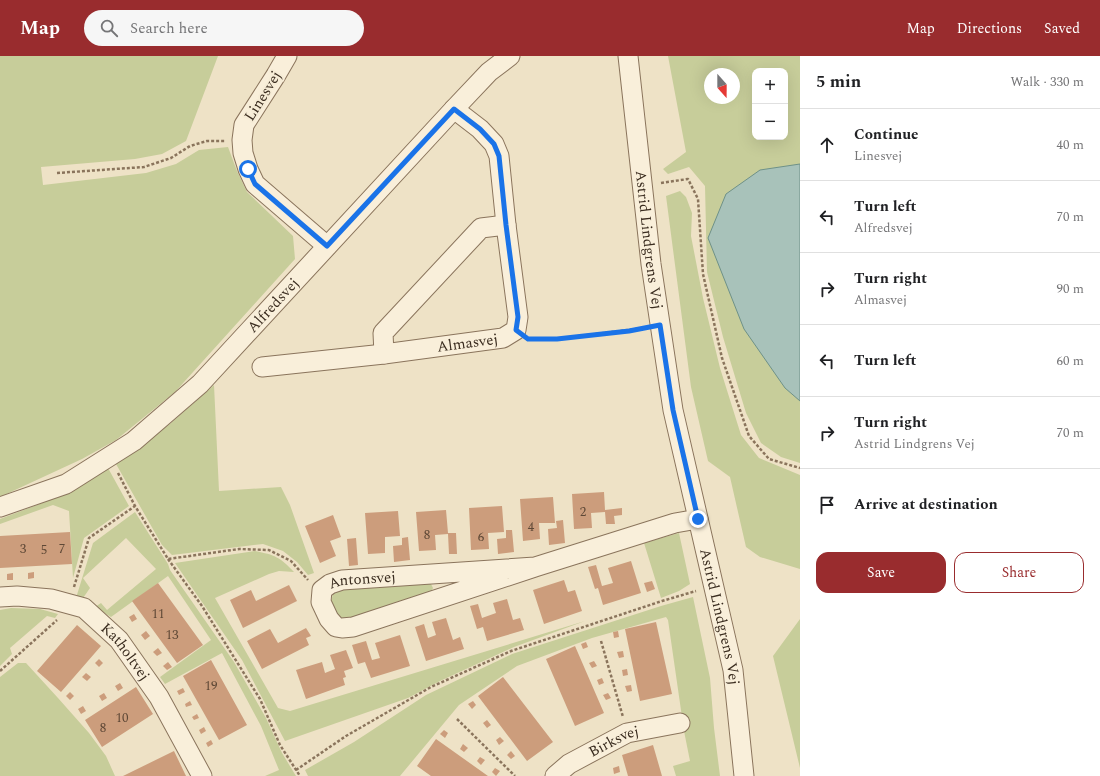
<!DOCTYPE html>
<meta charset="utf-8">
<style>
:root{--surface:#fff;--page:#f6f6f6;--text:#202124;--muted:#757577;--line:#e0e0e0;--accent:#992c2e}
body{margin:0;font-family:Spectral,serif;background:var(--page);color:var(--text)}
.controls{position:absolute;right:12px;top:12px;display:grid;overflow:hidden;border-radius:8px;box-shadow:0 4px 16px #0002}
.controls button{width:36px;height:36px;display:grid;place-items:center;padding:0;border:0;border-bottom:1px solid var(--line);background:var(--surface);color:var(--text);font:20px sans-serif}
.compass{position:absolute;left:704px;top:12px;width:36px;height:36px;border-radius:50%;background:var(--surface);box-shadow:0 4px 16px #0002;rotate:159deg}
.stop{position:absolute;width:12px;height:12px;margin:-9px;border:3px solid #1a73e8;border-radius:50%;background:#fff}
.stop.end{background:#1a73e8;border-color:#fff;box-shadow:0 1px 4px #0008}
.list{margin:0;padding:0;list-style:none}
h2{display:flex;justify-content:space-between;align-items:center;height:52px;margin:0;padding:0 16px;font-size:17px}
h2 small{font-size:13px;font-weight:400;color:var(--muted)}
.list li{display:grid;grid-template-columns:26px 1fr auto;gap:12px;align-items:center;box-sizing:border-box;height:72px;padding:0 16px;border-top:1px solid var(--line)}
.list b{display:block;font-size:15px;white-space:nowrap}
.list p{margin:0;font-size:13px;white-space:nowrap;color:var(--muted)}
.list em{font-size:13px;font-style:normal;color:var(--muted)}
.actions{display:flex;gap:8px;padding:12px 16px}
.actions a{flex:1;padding:9px 0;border:1px solid var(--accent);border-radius:12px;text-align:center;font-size:14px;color:var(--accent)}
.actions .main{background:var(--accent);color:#fff}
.icon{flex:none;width:22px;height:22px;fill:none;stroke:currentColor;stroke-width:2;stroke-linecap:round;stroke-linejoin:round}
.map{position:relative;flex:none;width:800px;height:720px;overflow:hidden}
header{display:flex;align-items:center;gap:24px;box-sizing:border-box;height:56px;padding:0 20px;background:var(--accent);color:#fff}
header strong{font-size:19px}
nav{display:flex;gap:22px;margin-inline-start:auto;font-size:14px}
.search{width:280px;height:36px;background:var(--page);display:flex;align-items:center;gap:10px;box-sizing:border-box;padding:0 14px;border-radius:22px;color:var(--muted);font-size:15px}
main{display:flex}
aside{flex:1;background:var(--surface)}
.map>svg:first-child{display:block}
.green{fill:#c7cd9a;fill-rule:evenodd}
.water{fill:#a8c2ba;stroke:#6e9188}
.building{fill:#cc9d7c}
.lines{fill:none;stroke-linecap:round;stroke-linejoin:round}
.street-casing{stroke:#8a745c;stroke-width:21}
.path{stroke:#8a745c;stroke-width:2.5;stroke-dasharray:3 2;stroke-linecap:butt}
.street{stroke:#f9efda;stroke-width:19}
.route{stroke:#1a73e8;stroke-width:5}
.labels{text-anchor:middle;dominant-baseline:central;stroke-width:4;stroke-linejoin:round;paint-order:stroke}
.number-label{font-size:13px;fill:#5e4836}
.street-label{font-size:15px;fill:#3a2c1f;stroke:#f6ecd6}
</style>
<header>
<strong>Map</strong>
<div class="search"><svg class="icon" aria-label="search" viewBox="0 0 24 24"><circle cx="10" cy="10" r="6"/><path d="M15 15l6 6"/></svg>Search here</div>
<nav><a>Map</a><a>Directions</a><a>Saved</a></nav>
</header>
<main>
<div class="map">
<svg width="800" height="720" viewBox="0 0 800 720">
<rect width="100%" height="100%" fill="#eee2c6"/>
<path class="green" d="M 0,0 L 218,0 L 186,85 L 162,98 L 135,103 L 41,111 L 43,129 L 146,117 L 176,108 L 199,94 L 228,91 L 237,115 L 247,136 L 293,180 L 295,203 L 175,336 L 116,384 L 82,403 L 0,441 Z
M 668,0 L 800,0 L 800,407 L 781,401 L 761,387 L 746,357 L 723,281 L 707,216 L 705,130 L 689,111 L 668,118 L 663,113 L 686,96 ZM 755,15 L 785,15 L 785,81 L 755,81 ZM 710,18 L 734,18 L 734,42 L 710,42 Z
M 680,135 L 686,141 L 692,157 L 691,180 L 703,242 L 720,312 L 741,379 L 759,402 L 800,419 L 800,513 L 760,501 L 746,491 L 730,421 L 708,405 L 691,331 L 666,140 Z
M 214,329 L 219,435 L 281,431 L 290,449 L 314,517 L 308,519 L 297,506 L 283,495 L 263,488 L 172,499 L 162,489 L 116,408 L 171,367 Z
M 108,412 L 129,450 L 84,482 L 73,522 L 69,455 L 53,449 L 0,468 L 0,463 L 45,446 Z
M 135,456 L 168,508 L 170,514 L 234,606 L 266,662 L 282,697 L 296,720 L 265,720 L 279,714 L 261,670 L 222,597 L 165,628 L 160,621 L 211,584 L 168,520 L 111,561 L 95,551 L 101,547 L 107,554 L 156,513 L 126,482 L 83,522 L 90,532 L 81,545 L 76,542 L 93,487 Z
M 679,477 L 690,528 L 679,535 L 661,542 L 644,487 Z
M 255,495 C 275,499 280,501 294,516 L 279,515 L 269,518 L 215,542 L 278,652 L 290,655 L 585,565 L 514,591 L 440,625 L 408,642 L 285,685 L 242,604 L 175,507 Z
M 427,526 L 431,528 L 433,532 L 430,538 L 354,561 L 341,563 L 334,560 L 331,545 L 333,538 L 340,533 Z
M 693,541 L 710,622 L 714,672 L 720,720 L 676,720 L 673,710 L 690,705 L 684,675 L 668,564 L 666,561 L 592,582 L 517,610 L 459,649 L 400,720 L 308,720 L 305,714 L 354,686 L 426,639 L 512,598 L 661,550 Z
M 11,552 L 40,553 L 58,558 L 55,562 L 47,560 L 10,592 L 12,598 L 0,610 L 0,554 Z
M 800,563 L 800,712 L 773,600 Z
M 18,607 L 26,607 L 58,642 L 89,677 L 106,700 L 115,720 L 0,720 L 0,621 Z"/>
<path class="water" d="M 800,108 L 800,345 L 785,332 L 744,273 L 708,182 L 726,138 L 760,114 Z"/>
<path class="building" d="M 604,436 L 605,454 L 622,452 L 622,459 L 614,460 L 615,468 L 606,468 L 605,456 L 591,457 L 592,472 L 574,473 L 572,438 Z
M 553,441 L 555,467 L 539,467 L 540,483 L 523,485 L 520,443 Z
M 502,450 L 504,476 L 488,477 L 489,493 L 471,494 L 469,452 Z
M 446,454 L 448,477 L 456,477 L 457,498 L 449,498 L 448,478 L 435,479 L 436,494 L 419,495 L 416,456 Z
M 398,455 L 400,480 L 385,481 L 385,497 L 368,498 L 365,457 Z
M 333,459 L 341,481 L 330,485 L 336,500 L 320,507 L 305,470 Z
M 563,464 L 565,487 L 549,489 L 548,473 L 557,472 L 556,465 Z
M 506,474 L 512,474 L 514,496 L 498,498 L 497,483 L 506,482 Z
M 70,476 L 72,508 L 0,512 L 0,480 Z
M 408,481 L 410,504 L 394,506 L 393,490 L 402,489 L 402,482 Z
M 356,482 L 358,509 L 349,510 L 347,483 Z
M 631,505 L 641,537 L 603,549 L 598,532 L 595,533 L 588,511 L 596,509 L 602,530 L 613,527 L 608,512 Z
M 34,516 L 34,522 L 28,523 L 28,517 Z
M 13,517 L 13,524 L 7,524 L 7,518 Z
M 564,524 L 568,536 L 575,534 L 582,555 L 544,568 L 533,534 Z
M 652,525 L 655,533 L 647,536 L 644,527 Z
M 158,527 L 203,589 L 177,607 L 132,545 Z
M 289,529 L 297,545 L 243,572 L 230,544 L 251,534 L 256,545 Z
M 507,543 L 513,564 L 520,562 L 524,574 L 487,585 L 483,571 L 477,573 L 470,550 L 478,548 L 482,562 L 496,557 L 493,547 Z
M 134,558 L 137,563 L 132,566 L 129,561 Z
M 446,562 L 453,584 L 460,581 L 464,593 L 426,605 L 415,571 L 424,568 L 428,582 L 436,579 L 432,566 Z
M 656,566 L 672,638 L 640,645 L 625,573 Z
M 77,569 L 101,590 L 61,636 L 37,615 Z
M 306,572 L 311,580 L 306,582 L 309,589 L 262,613 L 247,585 L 270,573 L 278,587 Z
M 146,575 L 150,580 L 145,584 L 141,579 Z
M 618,575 L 619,581 L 614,582 L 613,576 Z
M 400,579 L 410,610 L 371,622 L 365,606 L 358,608 L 352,589 L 366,585 L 372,604 L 380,602 L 375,587 Z
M 586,586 L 588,591 L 583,593 L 581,588 Z
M 575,590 L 604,657 L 575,670 L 546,603 Z
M 158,592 L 162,597 L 157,600 L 153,596 Z
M 346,594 L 353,612 L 344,615 L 346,621 L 343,622 L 345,629 L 306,643 L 296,614 L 322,606 L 325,617 L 335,613 L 330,599 Z
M 623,595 L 624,601 L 619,602 L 617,596 Z
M 99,603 L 103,607 L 99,611 L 95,607 Z
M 211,604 L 247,669 L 219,684 L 183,620 Z
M 594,605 L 597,610 L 592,612 L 589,607 Z
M 168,606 L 172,611 L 167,614 L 163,610 Z
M 627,613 L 628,619 L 623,620 L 622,614 Z
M 86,617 L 91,621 L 87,625 L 82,621 Z
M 503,621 L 553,686 L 527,705 L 478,640 Z
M 602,622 L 604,627 L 599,629 L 597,624 Z
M 120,627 L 123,632 L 118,635 L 115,630 Z
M 631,629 L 632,635 L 627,636 L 625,630 Z
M 136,631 L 153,658 L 102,691 L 85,664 Z
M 183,632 L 185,636 L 179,639 L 177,635 Z
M 70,636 L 74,640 L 70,644 L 66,640 Z
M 104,637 L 107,642 L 102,645 L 99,640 Z
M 608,637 L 611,642 L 606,644 L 603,639 Z
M 190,645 L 192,649 L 186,651 L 185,648 Z
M 473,645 L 476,649 L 472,653 L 468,648 Z
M 83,650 L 86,655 L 81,658 L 78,653 Z
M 197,658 L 199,662 L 194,664 L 192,661 Z
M 487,664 L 491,669 L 487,672 L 483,667 Z
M 204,671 L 206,675 L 201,678 L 199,674 Z
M 444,674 L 448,677 L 445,682 L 440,678 Z
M 500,681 L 504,685 L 499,689 L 496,684 Z
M 436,683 L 488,720 L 431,720 L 417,710 Z
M 211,684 L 213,688 L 208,691 L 206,687 Z
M 463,688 L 468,692 L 464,696 L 460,693 Z
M 653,689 L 662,720 L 628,720 L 622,699 Z
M 174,695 L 186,720 L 123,720 Z
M 511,695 L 515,700 L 511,703 L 507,699 Z
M 480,701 L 485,704 L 481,709 L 477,705 Z
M 619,710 L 620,716 L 614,718 L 613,712 Z
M 495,712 L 500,715 L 496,720 L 492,716 Z"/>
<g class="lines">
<defs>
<g id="street">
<path d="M 287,0 L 276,19 L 244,69 L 242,84 L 243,97 L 248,113 L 255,128 L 327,190"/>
<path id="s1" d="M 628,0 L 651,208 L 673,354 L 733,614 L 744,720"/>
<path d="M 384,298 L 383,277 L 481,172 L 506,169"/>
<path id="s2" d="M 262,311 L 384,298 L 503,282 L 516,274 L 518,261 L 506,169 L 499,100 L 494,88 L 480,73 L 454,53"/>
<path id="s3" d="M 0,451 L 66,428 L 134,385 L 200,328 L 454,53 L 489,16 L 510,0"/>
<path id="s4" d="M 535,511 L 353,571 L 342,572 L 336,571 L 329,563 L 321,546 L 322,534 L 330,528 L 342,524 L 535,511 L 675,467 L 698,463"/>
<path id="s5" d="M 0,541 L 17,540 L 51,543 L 84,552 L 119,584 L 159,641 L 202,720"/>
<path id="s6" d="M 555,720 L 569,708 L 627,677 L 680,667"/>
</g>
</defs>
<use href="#street" class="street-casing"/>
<path class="path" d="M 57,117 L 144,111 L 171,102 L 190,90 L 207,85 L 225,85
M 661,127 L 688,123 L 698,143 L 703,218 L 722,302 L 749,380 L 769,403 L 800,412
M 531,283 L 557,283 L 643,272
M 118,417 L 135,450 L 168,503 L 239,493 L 269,494 L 291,505 L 308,524
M 168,503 L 202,550 L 260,643 L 280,689 L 300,720
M 74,531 L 89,482 L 135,450
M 601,585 L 623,661
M 0,615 L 57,564
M 457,663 L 515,720
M 296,714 L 346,680 L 431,631 L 511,595 L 662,545 L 696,535"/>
<use href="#street" class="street"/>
</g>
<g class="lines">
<path class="route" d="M 248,113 L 255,128 L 327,190 L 454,53 L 480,73 L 494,88 L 499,100 L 506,169 L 518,261 L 516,274 L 528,283 L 557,283 L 629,275 L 660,269 L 673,354 L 698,463"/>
</g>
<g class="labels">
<g class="number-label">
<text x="583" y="456">2</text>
<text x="531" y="471">4</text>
<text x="427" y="479">8</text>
<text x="481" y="481">6</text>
<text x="23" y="493">3</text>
<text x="62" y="493">7</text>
<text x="44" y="494">5</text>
<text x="158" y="558">11</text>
<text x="172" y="579">13</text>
<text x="211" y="630">19</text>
<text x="122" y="662">10</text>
<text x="103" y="672">8</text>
</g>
<g class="street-label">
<text transform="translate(263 40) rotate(-58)">Linesvej</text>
<text stroke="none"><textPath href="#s1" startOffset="185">Astrid Lindgrens Vej</textPath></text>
<text stroke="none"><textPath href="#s3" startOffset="345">Alfredsvej</textPath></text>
<text stroke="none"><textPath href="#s2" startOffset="207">Almasvej</textPath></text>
<text stroke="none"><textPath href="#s4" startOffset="293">Antonsvej</textPath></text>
<text stroke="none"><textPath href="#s1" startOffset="569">Astrid Lindgrens Vej</textPath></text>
<text stroke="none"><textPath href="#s5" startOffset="146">Katholtvej</textPath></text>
<text stroke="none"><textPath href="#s6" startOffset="69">Birksvej</textPath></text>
</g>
</g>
</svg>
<div class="controls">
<button>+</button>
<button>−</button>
</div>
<svg class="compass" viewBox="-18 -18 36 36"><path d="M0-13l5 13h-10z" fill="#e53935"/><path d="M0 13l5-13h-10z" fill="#757577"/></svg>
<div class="stop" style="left:248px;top:113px"></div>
<div class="stop end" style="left:698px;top:463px"></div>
</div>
<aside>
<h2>5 min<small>Walk · 330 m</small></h2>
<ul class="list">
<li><svg class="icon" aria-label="ahead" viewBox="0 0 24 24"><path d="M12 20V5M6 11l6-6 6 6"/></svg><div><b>Continue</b><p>Linesvej</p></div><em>40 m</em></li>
<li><svg class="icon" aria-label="left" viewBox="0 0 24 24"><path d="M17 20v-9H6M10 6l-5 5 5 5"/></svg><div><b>Turn left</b><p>Alfredsvej</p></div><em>70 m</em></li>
<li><svg class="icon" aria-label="right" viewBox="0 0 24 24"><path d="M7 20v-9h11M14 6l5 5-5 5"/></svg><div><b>Turn right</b><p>Almasvej</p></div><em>90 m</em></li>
<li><svg class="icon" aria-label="left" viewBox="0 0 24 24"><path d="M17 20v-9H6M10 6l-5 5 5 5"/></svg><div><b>Turn left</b></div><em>60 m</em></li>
<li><svg class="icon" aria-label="right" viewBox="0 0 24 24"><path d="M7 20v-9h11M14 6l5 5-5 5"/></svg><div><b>Turn right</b><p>Astrid Lindgrens Vej</p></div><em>70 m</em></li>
<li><svg class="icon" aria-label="arrive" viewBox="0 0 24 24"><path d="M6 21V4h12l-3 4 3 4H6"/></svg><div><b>Arrive at destination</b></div></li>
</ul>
<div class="actions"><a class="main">Save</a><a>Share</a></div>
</aside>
</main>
